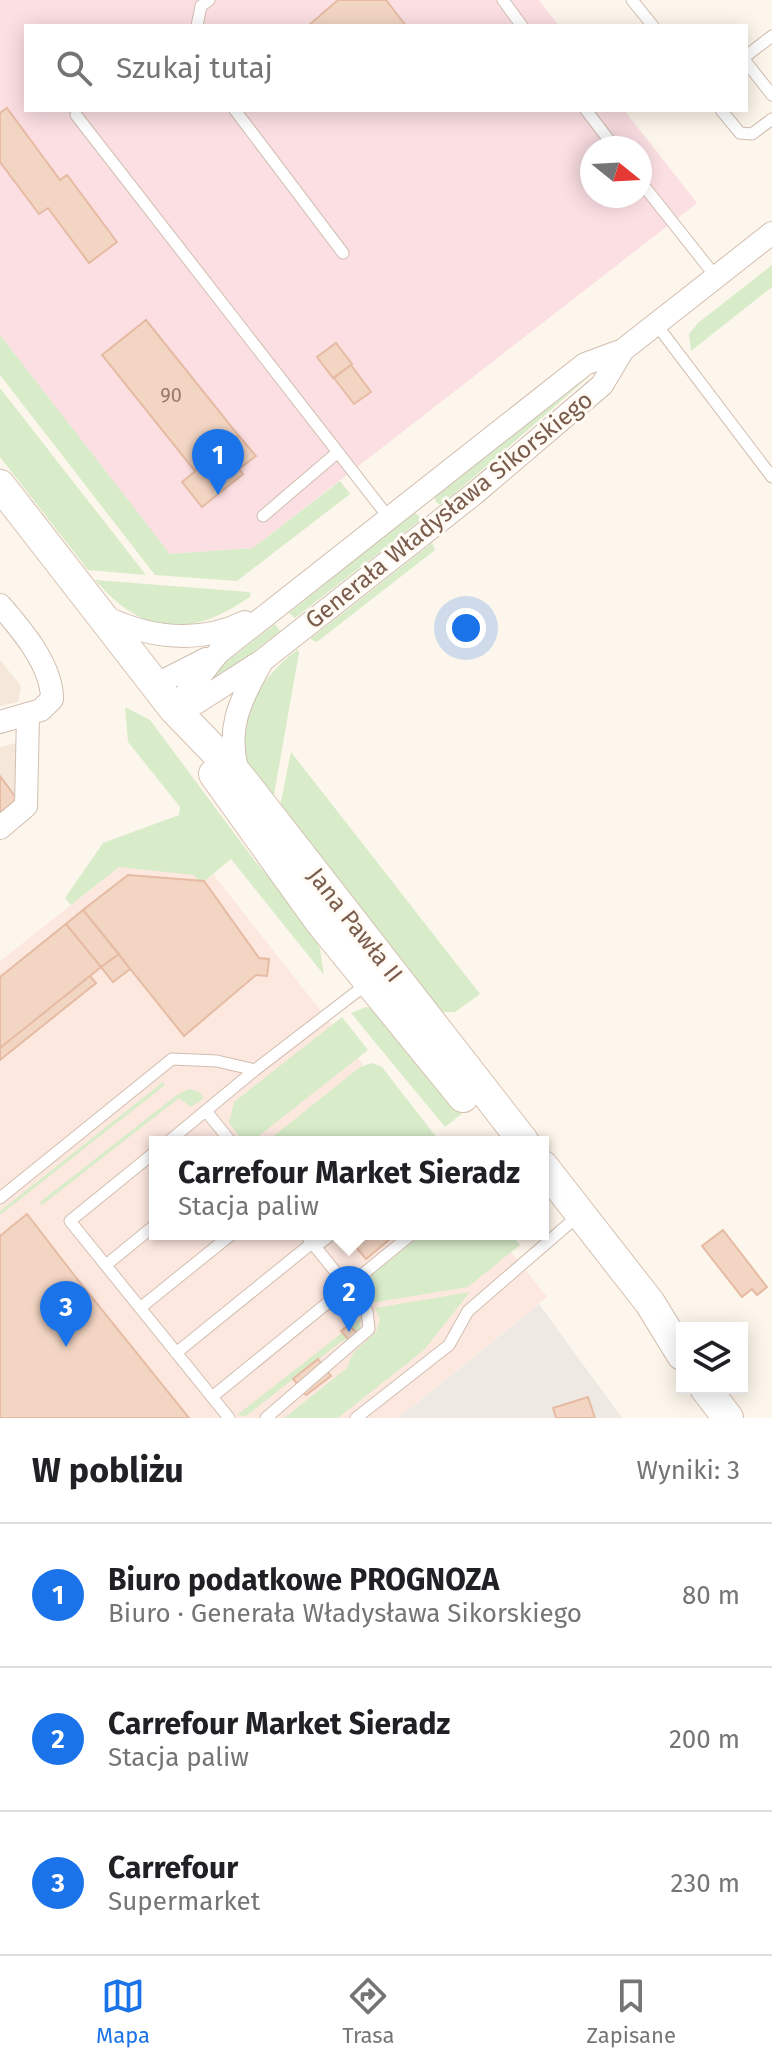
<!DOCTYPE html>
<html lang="pl">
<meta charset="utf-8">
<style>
:root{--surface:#fff;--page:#f2f2f2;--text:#202124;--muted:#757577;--line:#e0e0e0;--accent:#1a73e8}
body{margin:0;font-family:"Fira Sans",sans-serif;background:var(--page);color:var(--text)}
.controls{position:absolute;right:24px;bottom:24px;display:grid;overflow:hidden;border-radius:0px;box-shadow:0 4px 20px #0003}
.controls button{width:72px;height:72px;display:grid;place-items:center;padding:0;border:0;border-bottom:2px solid var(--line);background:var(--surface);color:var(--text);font:40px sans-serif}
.compass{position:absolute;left:580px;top:136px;width:72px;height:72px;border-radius:50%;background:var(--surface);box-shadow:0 4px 20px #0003;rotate:108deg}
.you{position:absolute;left:466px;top:628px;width:28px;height:28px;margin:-20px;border:6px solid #fff;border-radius:50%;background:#1a73e8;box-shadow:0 0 0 12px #1a73e833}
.badge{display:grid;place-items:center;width:52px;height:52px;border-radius:50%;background:var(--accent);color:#fff;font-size:26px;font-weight:700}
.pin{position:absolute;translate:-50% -66px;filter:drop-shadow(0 2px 4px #0008)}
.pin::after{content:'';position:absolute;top:42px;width:28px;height:24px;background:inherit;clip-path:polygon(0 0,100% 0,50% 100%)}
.popup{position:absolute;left:149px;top:1136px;width:400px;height:104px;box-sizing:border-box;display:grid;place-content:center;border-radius:0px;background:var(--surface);filter:drop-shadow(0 2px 6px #0005);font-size:26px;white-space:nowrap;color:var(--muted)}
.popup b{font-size:30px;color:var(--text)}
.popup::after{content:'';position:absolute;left:50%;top:100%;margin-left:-16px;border:16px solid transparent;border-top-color:var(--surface)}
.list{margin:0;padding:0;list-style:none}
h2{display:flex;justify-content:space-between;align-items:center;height:104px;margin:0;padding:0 32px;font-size:34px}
h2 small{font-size:26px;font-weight:400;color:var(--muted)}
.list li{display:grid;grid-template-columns:52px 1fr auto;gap:24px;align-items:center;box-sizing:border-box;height:144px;padding:0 32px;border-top:2px solid var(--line)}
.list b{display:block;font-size:30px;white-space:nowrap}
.list p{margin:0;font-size:26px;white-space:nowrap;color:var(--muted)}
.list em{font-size:26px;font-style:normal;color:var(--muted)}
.icon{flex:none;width:44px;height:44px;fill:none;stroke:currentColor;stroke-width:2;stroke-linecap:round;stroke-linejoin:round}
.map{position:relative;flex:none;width:772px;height:1418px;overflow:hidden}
.search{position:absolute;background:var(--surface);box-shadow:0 4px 20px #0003;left:24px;right:24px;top:24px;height:88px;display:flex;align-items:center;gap:20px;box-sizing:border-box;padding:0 28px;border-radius:0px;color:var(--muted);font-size:30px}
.sheet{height:536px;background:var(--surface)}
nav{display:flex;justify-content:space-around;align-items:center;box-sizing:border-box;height:112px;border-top:2px solid var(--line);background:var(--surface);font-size:22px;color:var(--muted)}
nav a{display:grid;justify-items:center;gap:4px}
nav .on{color:var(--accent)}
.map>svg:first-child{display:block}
.residential{fill:#f5e8da}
.commercial{fill:#fde8e0}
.industrial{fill:#efe9e4}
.medical{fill:#fbdfe3;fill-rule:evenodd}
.green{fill:#d8ecc9}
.building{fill:#f3d5c3;stroke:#e6bba3;stroke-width:2}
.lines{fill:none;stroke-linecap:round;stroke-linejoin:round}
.service-casing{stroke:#d1beb0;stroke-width:13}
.minor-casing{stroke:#d1beb0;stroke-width:24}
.secondary-casing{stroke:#d6c0b0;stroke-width:32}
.service{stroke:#fff;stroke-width:11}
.minor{stroke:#fff;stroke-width:22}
.secondary{stroke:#fff;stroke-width:30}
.labels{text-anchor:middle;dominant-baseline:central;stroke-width:6;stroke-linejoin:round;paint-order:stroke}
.number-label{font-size:20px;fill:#987a6a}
.street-label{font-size:24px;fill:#7a5c4d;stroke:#fffaf3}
</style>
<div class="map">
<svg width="772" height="1418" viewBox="0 0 772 1418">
<rect width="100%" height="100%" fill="#fdf6ec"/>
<path class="residential" d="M 0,660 L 21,686 L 18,702 L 0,706 Z
M 16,743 L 20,749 L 19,798 L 0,817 L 0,747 Z"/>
<path class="commercial" d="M 202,860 L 424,1142 L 155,1142 L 155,1234 L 497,1234 L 547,1297 L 398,1418 L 0,1418 L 0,961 L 119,867 Z"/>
<path class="industrial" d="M 539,1304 L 622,1418 L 398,1418 Z"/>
<path class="medical" d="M 0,0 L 539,0 L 559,26 L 26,26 L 26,110 L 624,110 L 697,203 L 253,548 L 169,554 L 0,335 ZM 592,148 L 640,148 L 640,196 L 592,196 Z"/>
<path class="green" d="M 772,265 L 772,287 L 691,351 L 689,334 L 698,323 Z
M 0,335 L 170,554 L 253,548 L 340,481 L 350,494 L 237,581 L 155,575 L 0,375 Z
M 592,374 L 460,489 L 440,505 L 436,502 L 434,496 Z
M 0,388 L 146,575 L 88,570 L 0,457 Z
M 414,512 L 422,519 L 295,618 L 289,613 Z
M 432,543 L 435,550 L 317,642 L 310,639 Z
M 95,580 L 249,592 L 251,596 C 191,639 143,636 95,580 Z
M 275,624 L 280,631 L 217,680 L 209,681 L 211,674 Z
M 298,649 L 299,653 L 273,800 C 265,788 253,776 247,763 C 226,721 267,672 298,649 Z
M 125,707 L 150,720 L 255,861 L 309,925 L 320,949 L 324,975 L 231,859 L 201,884 L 194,875 L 119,867 L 71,905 L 65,898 L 103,843 L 179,815 L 180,807 L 128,742 Z
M 291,752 L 480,994 L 455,1012 L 440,1012 L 279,811 Z
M 366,1007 L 375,1009 L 413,1046 L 464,1112 L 445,1127 L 351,1013 Z
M 342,1017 L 368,1050 L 251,1142 L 244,1142 L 229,1123 L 234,1102 Z
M 372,1063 L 382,1067 L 440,1142 L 266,1142 L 360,1067 Z
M 163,1082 L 165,1085 L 0,1215 L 0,1211 Z
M 189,1089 L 199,1092 L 204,1098 L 191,1107 L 179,1098 L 42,1205 L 40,1202 L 177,1095 Z
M 423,1234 L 511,1234 L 520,1245 L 468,1287 L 371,1303 L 358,1286 Z
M 470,1292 L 424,1350 L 338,1418 L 284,1418 L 347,1368 L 353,1353 L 376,1332 L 380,1319 L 375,1308 Z
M 361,1318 L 360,1331 L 338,1344 L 246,1416 L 237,1415 Z"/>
<path class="building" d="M 338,0 L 386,0 L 406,26 L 308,26 Z
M 7,108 L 60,180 L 67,175 L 117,242 L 89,263 L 48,208 L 39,214 L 0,162 L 0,113 Z
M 146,320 L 239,436 L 195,471 L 102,355 Z
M 336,343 L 352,364 L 333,378 L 317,357 Z
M 351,365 L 371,392 L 354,404 L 334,378 Z
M 239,436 L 256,456 L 239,469 L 243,474 L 202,507 L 182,482 Z
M 0,776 L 17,799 L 0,813 Z
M 128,875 L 204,881 L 259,958 L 269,959 L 267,976 L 256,975 L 184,1036 L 83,910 Z
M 83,910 L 119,954 L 101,967 L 66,924 Z
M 66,924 L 101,967 L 0,1048 L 0,977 Z
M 119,954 L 130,969 L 113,982 L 101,967 Z
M 90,976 L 96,983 L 0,1060 L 0,1048 Z
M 27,1214 L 74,1275 L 189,1418 L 0,1418 L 0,1236 Z
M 723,1230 L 767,1287 L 757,1295 L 752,1289 L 742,1297 L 702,1246 Z
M 357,1234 L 396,1234 L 366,1259 L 350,1240 Z
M 349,1325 L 357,1333 L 349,1340 L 341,1331 Z
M 318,1359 L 331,1376 L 306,1395 L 293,1379 Z
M 588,1397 L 595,1418 L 556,1418 L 553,1408 Z"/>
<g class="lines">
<defs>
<path id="service" d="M 503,0 L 522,26
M 632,0 L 653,26
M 197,26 L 201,6 L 209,0
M 746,56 L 772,36
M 746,62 L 772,95
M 235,110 L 343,253
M 586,110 L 615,148
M 721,110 L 740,133 L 752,134 L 772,119
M 76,115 L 389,518
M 640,181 L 716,277
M 656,324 L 772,477
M 263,516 L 338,452
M 206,1111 L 231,1142
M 168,1142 L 255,1070
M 155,1152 L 70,1221 L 229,1418
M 0,1198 L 172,1059 L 217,1061 L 255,1070 L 368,983
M 315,1247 L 332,1234
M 106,1265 L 155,1225
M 140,1308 L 232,1234
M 176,1353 L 312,1243
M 212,1397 L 412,1234
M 266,1418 L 369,1329 L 367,1311 L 305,1234
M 356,1418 L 449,1345 L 468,1311 L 579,1215"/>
<path id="minor" d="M 0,605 C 21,629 52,665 52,699 L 41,710 L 0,722
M 105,617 C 150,638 199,644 245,622
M 155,685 L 206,659
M 174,709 L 218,653 L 585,364 L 623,350 L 772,233
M 174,709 L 196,703 L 263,660 L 474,494 L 602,385 L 623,350
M 239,775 C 225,732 239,702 260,665
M 0,828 L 26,806 L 28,716"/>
<path id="secondary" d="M 0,485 L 174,709 L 239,776 L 524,1142
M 214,774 L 321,923 L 463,1097
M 543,1166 L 650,1303 L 682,1355
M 705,1388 L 728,1418"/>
</defs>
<use href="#service" class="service-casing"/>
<use href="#minor" class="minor-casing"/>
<use href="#secondary" class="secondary-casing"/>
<use href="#service" class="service"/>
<use href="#minor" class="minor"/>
<use href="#secondary" class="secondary"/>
</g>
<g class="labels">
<g class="number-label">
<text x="171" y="395">90</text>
</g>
<g class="street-label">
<text transform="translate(449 510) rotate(-39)">Generała Władysława Sikorskiego</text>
<text transform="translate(355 925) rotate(52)">Jana Pawła II</text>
</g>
</g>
</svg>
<div class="controls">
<button><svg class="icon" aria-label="layers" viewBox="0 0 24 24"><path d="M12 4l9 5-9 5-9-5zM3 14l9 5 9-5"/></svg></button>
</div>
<svg class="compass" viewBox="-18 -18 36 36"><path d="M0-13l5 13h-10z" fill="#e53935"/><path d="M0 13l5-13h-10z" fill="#757577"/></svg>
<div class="you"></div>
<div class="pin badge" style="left:218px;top:495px">1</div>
<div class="pin badge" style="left:349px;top:1332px">2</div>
<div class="popup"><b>Carrefour Market Sieradz</b>Stacja paliw</div>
<div class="pin badge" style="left:66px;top:1347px">3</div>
<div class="search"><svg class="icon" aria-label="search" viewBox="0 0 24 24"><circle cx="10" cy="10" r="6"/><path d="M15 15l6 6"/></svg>Szukaj tutaj</div>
</div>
<section class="sheet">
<h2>W pobliżu<small>Wyniki: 3</small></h2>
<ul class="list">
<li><span class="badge">1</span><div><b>Biuro podatkowe PROGNOZA</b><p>Biuro · Generała Władysława Sikorskiego</p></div><em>80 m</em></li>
<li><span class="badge">2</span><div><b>Carrefour Market Sieradz</b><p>Stacja paliw</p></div><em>200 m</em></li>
<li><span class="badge">3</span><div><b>Carrefour</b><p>Supermarket</p></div><em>230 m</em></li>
</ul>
</section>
<nav>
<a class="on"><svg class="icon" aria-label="map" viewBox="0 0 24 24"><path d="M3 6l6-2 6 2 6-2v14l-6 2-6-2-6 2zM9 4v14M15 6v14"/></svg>Mapa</a>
<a><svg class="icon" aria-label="directions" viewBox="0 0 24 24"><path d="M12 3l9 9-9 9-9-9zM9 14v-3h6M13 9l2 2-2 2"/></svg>Trasa</a>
<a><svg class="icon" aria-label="saved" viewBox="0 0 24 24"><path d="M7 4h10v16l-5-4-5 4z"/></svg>Zapisane</a>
</nav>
